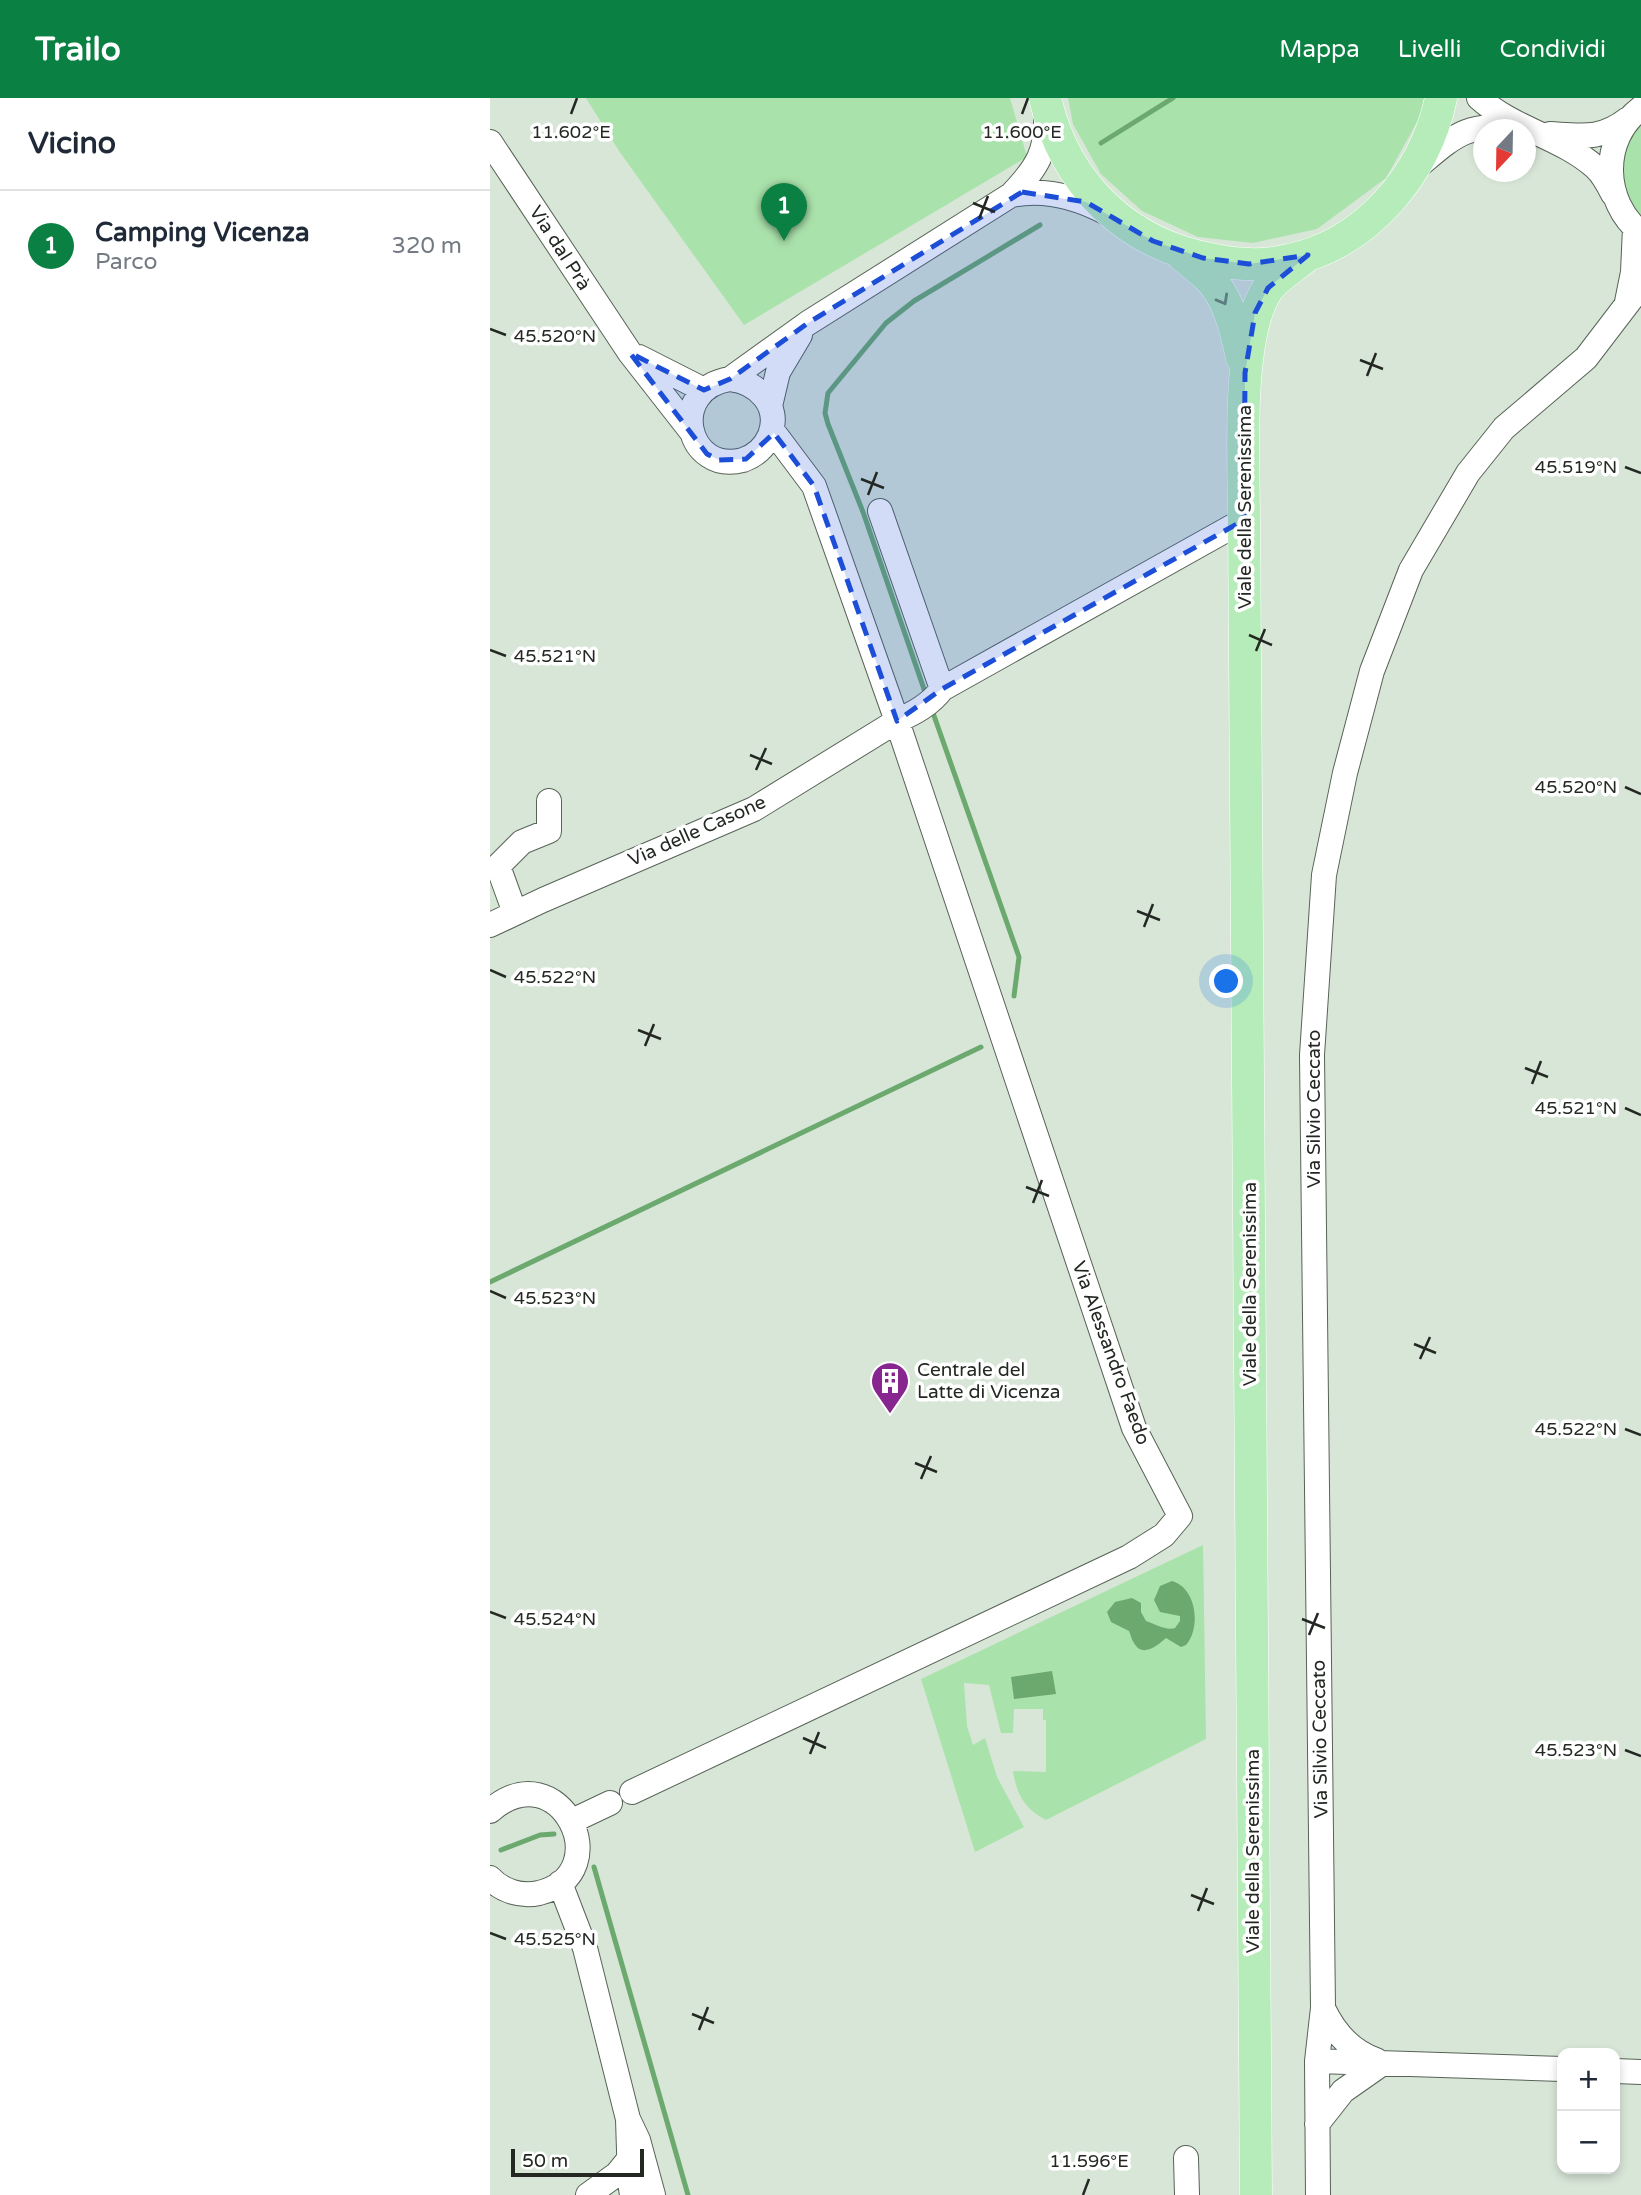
<!DOCTYPE html>
<html lang="it">
<meta charset="utf-8">
<style>
:root{--surface:#fff;--page:#f2f2f3;--text:#1f2937;--muted:#747a83;--line:#e0e1e3;--accent:#0b8043}
body{margin:0;font-family:"Varela Round",sans-serif;background:var(--page);color:var(--text)}
.controls{position:absolute;right:21px;bottom:21px;display:grid;overflow:hidden;border-radius:14px;box-shadow:0 4px 10px #0003}
.controls button{width:63px;height:63px;display:grid;place-items:center;padding:0;border:0;border-bottom:2px solid var(--line);background:var(--surface);color:var(--text);font:35px sans-serif}
.compass{position:absolute;left:983px;top:21px;width:63px;height:63px;border-radius:50%;background:var(--surface);box-shadow:0 4px 10px #0003;rotate:202deg}
.scale{position:absolute;left:21px;bottom:18px;width:133px;box-sizing:border-box;padding-left:7px;border:4px solid #232823;border-top:0;font-size:19px;line-height:24px;white-space:nowrap;color:#232823;-webkit-text-stroke:5px #fff;paint-order:stroke}
.you{position:absolute;left:737px;top:884px;width:24px;height:24px;margin:-18px;border:5px solid #fff;border-radius:50%;background:#1a73e8;box-shadow:0 0 0 10px #1a73e833}
.badge{display:grid;place-items:center;width:46px;height:46px;border-radius:50%;background:var(--accent);color:#fff;font-size:23px;font-weight:700}
.pin{position:absolute;translate:-50% -58px;filter:drop-shadow(0 2px 4px #0008)}
.pin::after{content:'';position:absolute;top:37px;width:24px;height:21px;background:inherit;clip-path:polygon(0 0,100% 0,50% 100%)}
.list{margin:0;padding:0;list-style:none}
h2{display:flex;justify-content:space-between;align-items:center;height:91px;margin:0;padding:0 28px;font-size:30px}
h2 small{font-size:23px;font-weight:400;color:var(--muted)}
.list li{display:grid;grid-template-columns:46px 1fr auto;gap:21px;align-items:center;box-sizing:border-box;height:112px;padding:0 28px;border-top:2px solid var(--line)}
.list b{display:block;font-size:26px;white-space:nowrap}
.list p{margin:0;font-size:23px;white-space:nowrap;color:var(--muted)}
.list em{font-size:23px;font-style:normal;color:var(--muted)}
.map{position:relative;flex:none;width:1151px;height:2097px;overflow:hidden}
header{display:flex;align-items:center;gap:42px;box-sizing:border-box;height:98px;padding:0 35px;background:var(--accent);color:#fff}
header strong{font-size:33px}
nav{display:flex;gap:38px;margin-inline-start:auto;font-size:24px}
main{display:flex}
aside{flex:1;background:var(--surface)}
.map>svg:first-child{display:block}
.green{fill:#aae2ab}
.water{fill:#6ba96e}
.lines{fill:none;stroke-linecap:round;stroke-linejoin:round}
.stream{stroke:#6ba96e;stroke-width:5}
.minor-casing{stroke:#576357;stroke-width:26}
.major-casing{stroke:#fff;stroke-width:33}
.minor{stroke:#fff;stroke-width:24}
.major{stroke:#b6ecb9;stroke-width:32}
.oneway{stroke:#6c8a6e}
.marked{fill:#1d4ed8;fill-opacity:0.2;stroke:#1d4ed8;stroke-width:5;stroke-dasharray:14 9;stroke-linejoin:round}
.ticks{fill:none;stroke:#232823;stroke-width:2.5}
.labels{text-anchor:middle;dominant-baseline:central;stroke-width:7;stroke-linejoin:round;paint-order:stroke}
.street-label{font-size:19px;fill:#232823;stroke:#fff}
.poi-label{font-size:19px;fill:#232823;stroke:#fff;text-anchor:start}
.ticks-label{font-size:18px;text-anchor:middle;fill:#232823;stroke:#fff;stroke-width:7;stroke-linejoin:round;paint-order:stroke}
</style>
<header>
<strong>Trailo</strong>
<nav><a>Mappa</a><a>Livelli</a><a>Condividi</a></nav>
</header>
<main>
<aside>
<h2>Vicino<small></small></h2>
<ul class="list">
<li><span class="badge">1</span><div><b>Camping Vicenza</b><p>Parco</p></div><em>320 m</em></li>
</ul>
</aside>
<div class="map">
<svg width="1151" height="2097" viewBox="0 0 1151 2097">
<rect width="100%" height="100%" fill="#d8e6d8"/>
<path class="green" d="M 96,0 L 520,0 L 537,59 L 254,227 L 129,53 Z
M 578,0 L 934,0 L 932,15 L 896,80 L 827,131 L 763,145 L 708,139 L 652,113 L 611,76 L 583,26 Z
M 1151,24 L 1151,123 L 1132,92 L 1134,49 Z
M 713,1447 L 716,1641 L 556,1722 C 534,1710 527,1697 523,1673 L 556,1674 L 556,1622 L 553,1622 L 553,1611 L 524,1611 L 523,1635 L 511,1635 L 499,1587 L 474,1585 L 477,1628 L 483,1647 L 495,1640 L 507,1679 L 534,1729 L 485,1754 L 431,1581 Z"/>
<path class="water" d="M 682,1483 C 707,1490 711,1530 696,1547 L 691,1549 L 676,1540 C 667,1548 652,1560 644,1545 C 641,1541 641,1537 639,1533 L 621,1524 L 617,1514 L 625,1504 L 642,1500 L 651,1505 L 651,1514 L 656,1523 C 665,1526 676,1533 685,1530 L 690,1523 L 690,1518 L 670,1514 L 664,1502 L 670,1488 Z
M 562,1573 L 566,1596 L 524,1601 L 521,1579 Z"/>
<g class="lines">
<path class="stream" d="M 611,45 L 683,0
M 436,597 L 373,414 L 338,326 L 335,315 L 338,295 L 396,225 L 424,203 L 550,127
M 442,612 L 529,859 L 524,898
M 0,1184 L 491,949
M 11,1752 L 50,1737 L 64,1736
M 104,1769 L 198,2097"/>
<defs>
<path id="minor" d="M 989,0 C 1023,31 1071,39 1105,69 C 1113,76 1118,86 1123,96
M 1151,10 C 1110,41 1112,104 1151,135
M 1060,36 C 1093,38 1111,42 1138,21
M 0,44 L 140,255 L 201,333
M 927,69 C 963,39 978,22 1028,32
M 521,97 C 555,90 587,99 617,115
M 1137,204 L 1143,174 L 1145,130
M 149,259 L 214,292
M 240,281 C 268,284 291,308 280,337 C 275,349 265,358 253,362 C 196,377 177,291 240,281 L 318,225 L 521,97 C 547,70 558,53 556,14
M 280,308 L 288,274 L 310,237
M 390,413 L 452,591
M 25,815 L 8,768 L 32,744 L 59,733 L 59,703
M 0,827 L 53,802 L 264,711 L 407,623 C 424,615 440,607 452,591 L 754,422
M 142,1694 L 639,1459 L 674,1437 L 690,1418 L 644,1330 L 407,623 L 324,388 L 282,332
M 0,1713 C 69,1652 130,1775 49,1795 C 31,1799 12,1793 0,1780
M 82,1723 L 120,1705
M 70,1785 L 95,1850 L 138,2021
M 833,1910 C 844,1934 860,1953 886,1962
M 827,1963 L 828,2097
M 1072,1971 L 827,1963 L 833,1910 L 822,957 L 834,777 L 855,675 L 882,573 L 921,472 L 978,375 L 1014,330 L 1096,260 L 1151,188
M 1125,1973 L 1151,1974
M 827,2026 L 853,1993 L 893,1965
M 696,2060 L 697,2097
M 98,2097 L 127,2076 L 140,2060
M 142,2097 L 140,2084 L 138,2021 L 148,2042 L 163,2097"/>
<path id="major" d="M 555,0 C 575,87 637,147 725,162 C 749,167 775,168 799,162 C 877,146 935,76 951,0
M 692,157 C 701,164 710,171 718,179 C 739,199 746,233 752,260
M 766,2097 L 754,422 C 754,363 746,240 777,192 C 786,179 806,167 818,157"/>
</defs>
<use href="#minor" class="minor-casing"/>
<use href="#major" class="major-casing"/>
<use href="#minor" class="minor"/>
<use href="#major" class="major"/>
</g>
<defs><path id="oneway-chevron" d="M-2-3.5L2.5 0L-2 3.5" fill="none" stroke-width="1.6" stroke-linecap="round" stroke-linejoin="round" transform="scale(1.75)"/></defs>
<use class="oneway" href="#oneway-chevron" transform="translate(733 202) rotate(61)"/>
<path class="marked" d="M 532,94 L 596,104 L 663,143 L 713,160 L 759,166 L 818,157 L 778,190 L 765,215 L 755,275 L 754,422 L 452,591 L 407,623 L 324,388 L 284,335 L 256,361 L 229,362 L 217,356 L 140,255 L 214,292 L 240,281 L 318,225 Z"/>
<path class="ticks" d="M 81,16 L 87,0M 532,16 L 538,0M 483,105 L 505,114M 489,121 L 498,98M 0,231 L 16,237M 870,262 L 893,271M 877,278 L 886,255M 1135,369 L 1151,375M 371,381 L 394,390M 378,397 L 387,374M 759,537 L 782,547M 0,552 L 16,558M 766,553 L 775,531M 260,657 L 282,666M 266,672 L 276,650M 1135,689 L 1151,696M 647,813 L 670,822M 654,829 L 663,806M 0,872 L 16,879M 148,932 L 171,941M 155,948 L 164,926M 1035,970 L 1058,979M 1042,986 L 1051,963M 1135,1010 L 1151,1017M 536,1089 L 559,1098M 543,1105 L 552,1082M 0,1193 L 16,1200M 924,1246 L 946,1255M 930,1261 L 940,1239M 1135,1331 L 1151,1337M 425,1365 L 447,1374M 431,1381 L 441,1358M 0,1514 L 16,1520M 812,1521 L 835,1530M 819,1537 L 828,1515M 313,1640 L 336,1650M 1135,1652 L 1151,1658M 320,1656 L 329,1634M 701,1797 L 724,1806M 708,1813 L 717,1790M 0,1835 L 16,1841M 202,1916 L 224,1925M 209,1932 L 218,1909M 593,2097 L 599,2081"/>
<defs>
<symbol id="building-pin" viewBox="-11 -11 22 30"><path d="M0 17L-7.5 6A9.5 9.5 0 1 1 7.5 6Z" fill="#88268f" stroke="#fff"/><path d="M-4-6H4V6H1V3H-1V6H-4ZM-2.5-4.3h1.7v1.8h-1.7ZM.8-4.3h1.7v1.8H.8ZM-2.5-1h1.7V.8h-1.7ZM.8-1h1.7V.8H.8Z" fill="#fff"/></symbol>
</defs>
<g fill-rule="evenodd">
<use href="#building-pin" x="378" y="1261" width="44" height="60"/>
</g>
<g class="labels">
<g class="street-label">
<text transform="translate(70 150) rotate(57)">Via dal Prà</text>
<text transform="translate(755 409) rotate(-90)">Viale della Serenissima</text>
<text transform="translate(207 733) rotate(-24)">Via delle Casone</text>
<text transform="translate(824 1011) rotate(-90)">Via Silvio Ceccato</text>
<text transform="translate(760 1186) rotate(-90)">Viale della Serenissima</text>
<text transform="translate(621 1255) rotate(70)">Via Alessandro Faedo</text>
<text transform="translate(830 1641) rotate(-91)">Via Silvio Ceccato</text>
<text transform="translate(763 1753) rotate(-90)">Viale della Serenissima</text>
</g>
<g class="poi-label">
<text x="427" y="1272">Centrale del<tspan x="427" dy="22">Latte di Vicenza</tspan></text>
</g>
</g>
<g class="ticks-label">
<text x="81" y="40">11.602°E</text>
<text x="532" y="40">11.600°E</text>
<text x="65" y="244">45.520°N</text>
<text x="1086" y="375">45.519°N</text>
<text x="65" y="564">45.521°N</text>
<text x="1086" y="695">45.520°N</text>
<text x="65" y="885">45.522°N</text>
<text x="1086" y="1016">45.521°N</text>
<text x="65" y="1206">45.523°N</text>
<text x="1086" y="1337">45.522°N</text>
<text x="65" y="1527">45.524°N</text>
<text x="1086" y="1658">45.523°N</text>
<text x="65" y="1847">45.525°N</text>
<text x="599" y="2069">11.596°E</text>
</g>
</svg>
<div class="controls">
<button>+</button>
<button>−</button>
</div>
<svg class="compass" viewBox="-18 -18 36 36"><path d="M0-13l5 13h-10z" fill="#e53935"/><path d="M0 13l5-13h-10z" fill="#747a83"/></svg>
<div class="scale">50 m</div>
<div class="you"></div>
<div class="pin badge" style="left:294px;top:143px">1</div>
</div>
</main>
